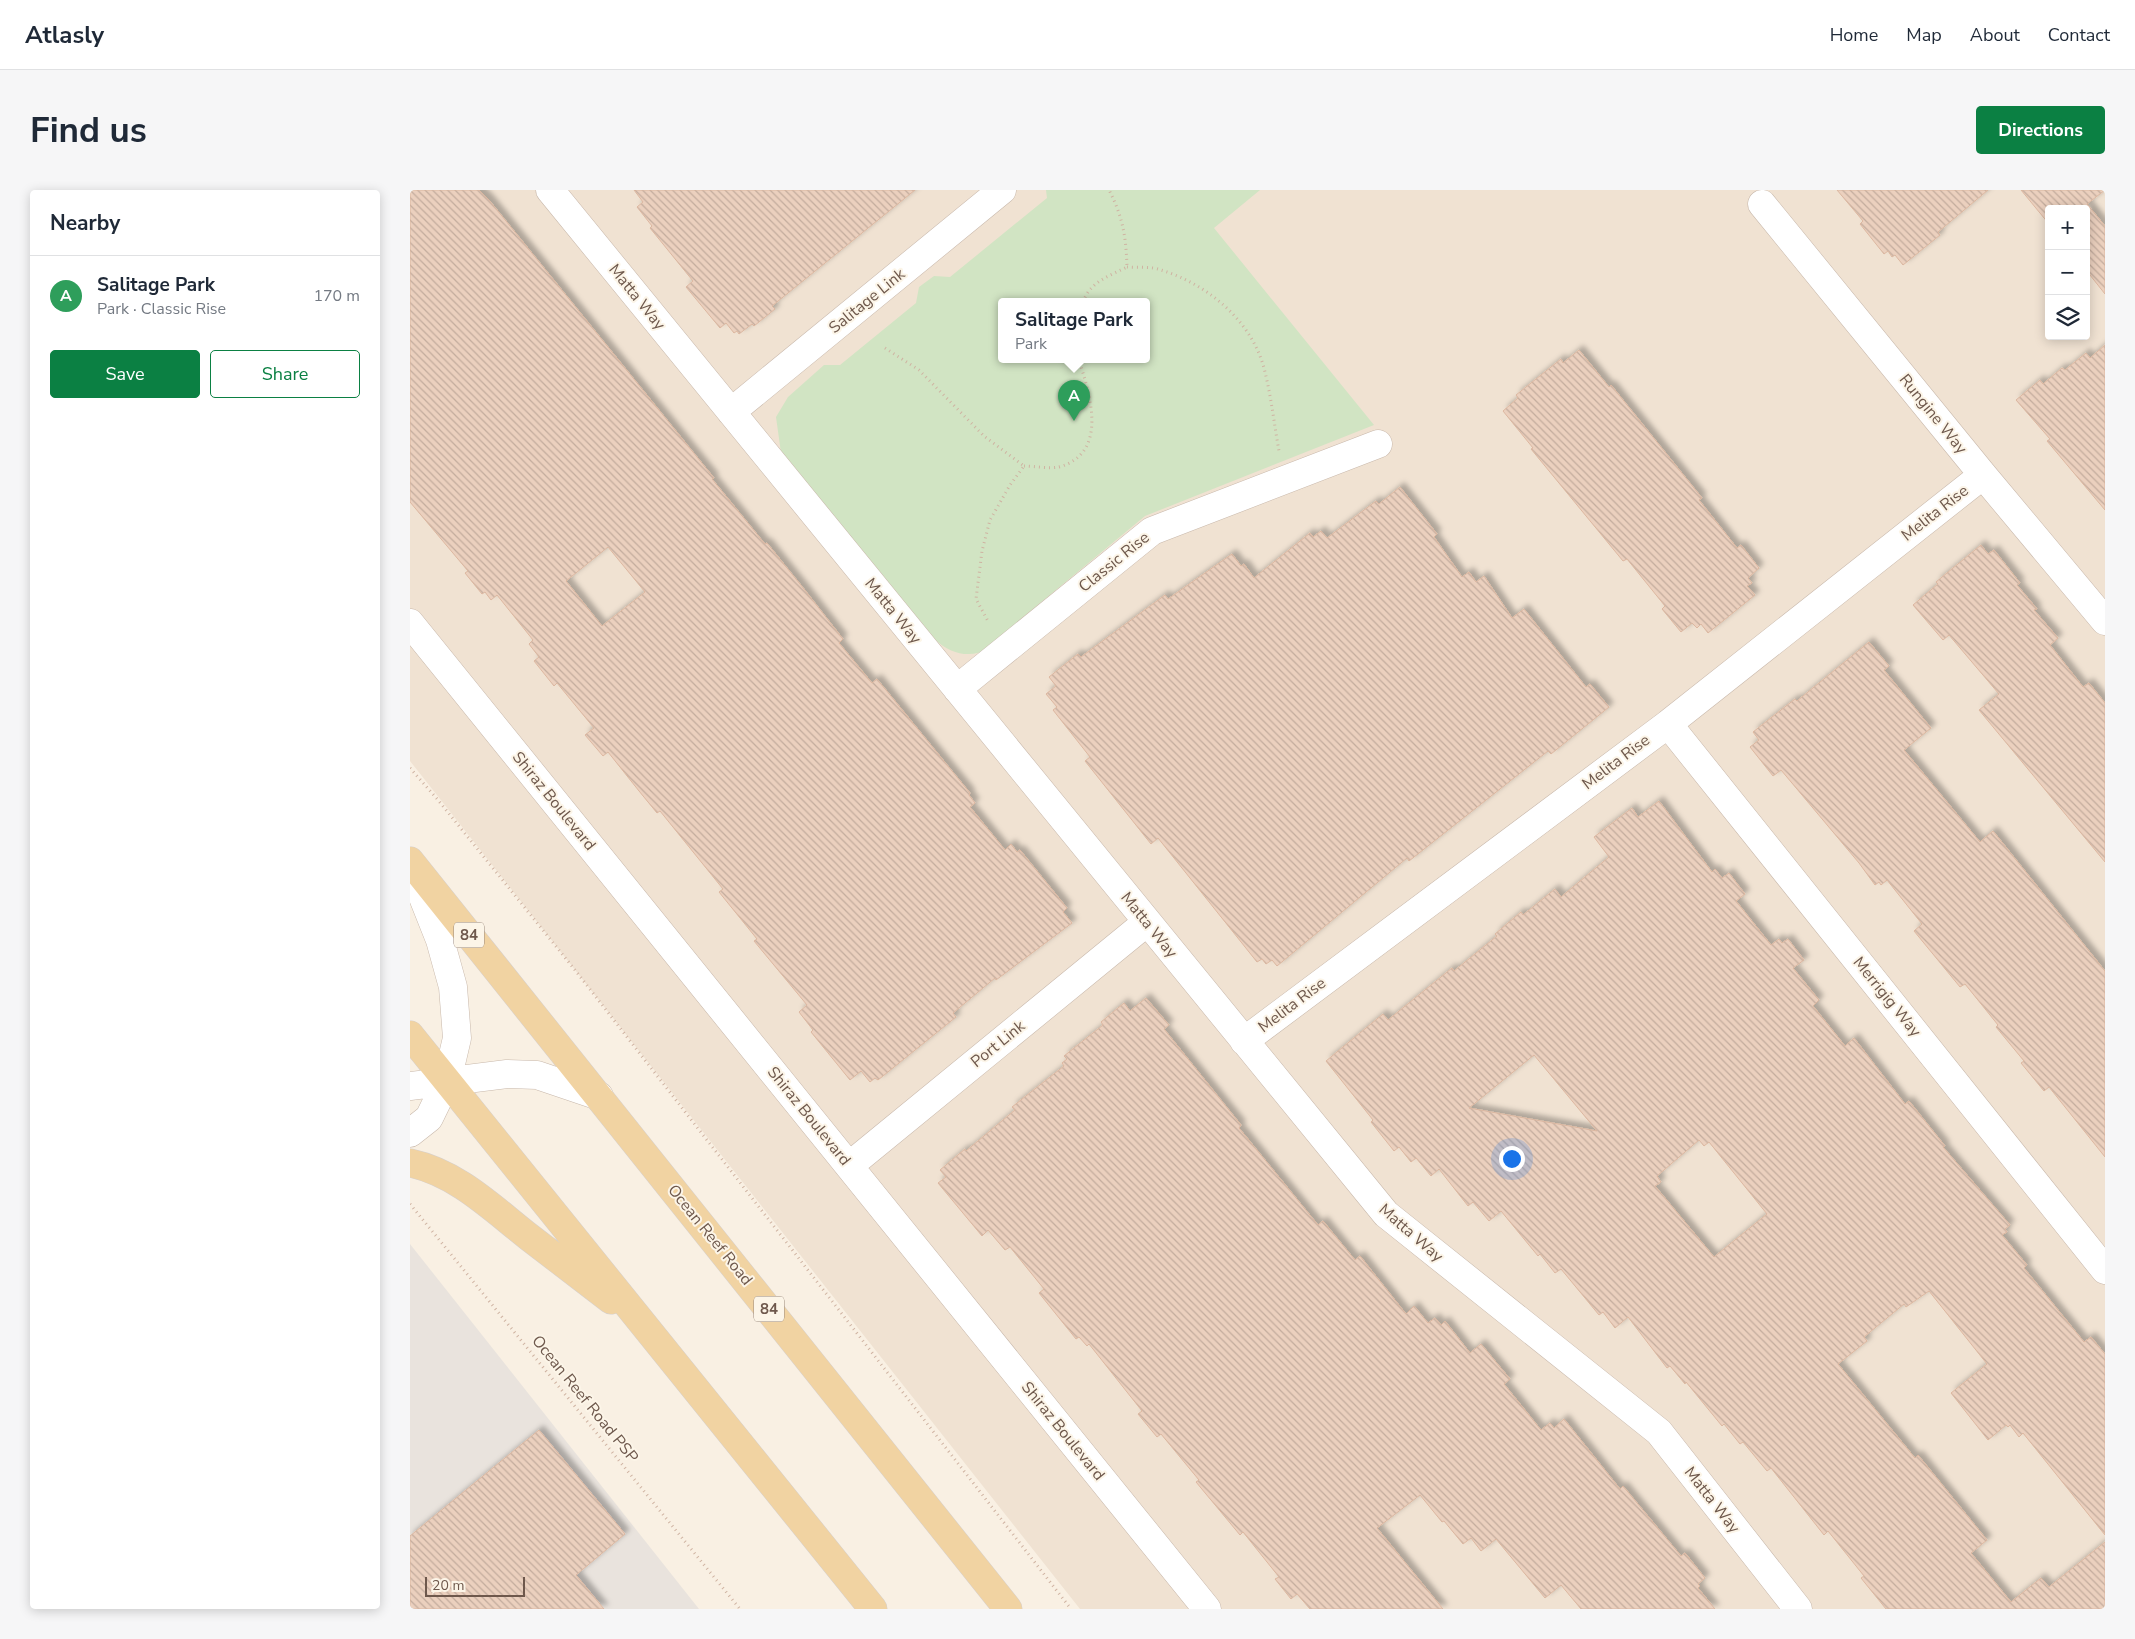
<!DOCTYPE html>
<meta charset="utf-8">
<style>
:root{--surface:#fff;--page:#f6f6f7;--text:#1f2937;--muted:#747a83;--line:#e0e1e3;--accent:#0b8043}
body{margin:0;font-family:"Nunito Sans",sans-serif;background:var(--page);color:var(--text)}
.controls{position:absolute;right:15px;top:15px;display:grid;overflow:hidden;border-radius:5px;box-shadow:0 2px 12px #0003}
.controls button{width:45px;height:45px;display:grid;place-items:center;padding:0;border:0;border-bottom:1px solid var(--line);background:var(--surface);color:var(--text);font:25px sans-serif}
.scale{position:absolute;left:15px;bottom:12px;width:100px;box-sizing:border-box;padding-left:5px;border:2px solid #6e584c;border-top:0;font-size:14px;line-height:18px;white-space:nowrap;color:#6e584c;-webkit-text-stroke:4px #fcf5e8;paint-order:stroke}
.you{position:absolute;left:1101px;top:968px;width:18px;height:18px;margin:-12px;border:4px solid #fff;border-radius:50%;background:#1a73e8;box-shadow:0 0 0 8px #1a73e833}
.badge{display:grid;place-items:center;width:32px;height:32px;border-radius:50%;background:var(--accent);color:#fff;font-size:16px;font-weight:700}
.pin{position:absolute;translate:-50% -41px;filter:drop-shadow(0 1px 2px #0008)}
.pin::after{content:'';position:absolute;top:26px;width:18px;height:15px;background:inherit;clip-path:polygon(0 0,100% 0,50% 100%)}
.popup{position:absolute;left:588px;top:108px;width:152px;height:65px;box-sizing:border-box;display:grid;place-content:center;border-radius:5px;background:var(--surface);filter:drop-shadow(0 1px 4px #0005);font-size:16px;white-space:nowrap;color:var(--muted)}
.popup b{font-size:19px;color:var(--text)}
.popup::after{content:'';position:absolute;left:50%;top:100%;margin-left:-10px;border:10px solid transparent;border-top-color:var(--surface)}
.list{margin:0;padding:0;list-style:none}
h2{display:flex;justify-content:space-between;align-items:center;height:65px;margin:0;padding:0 20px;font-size:21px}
h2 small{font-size:16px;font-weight:400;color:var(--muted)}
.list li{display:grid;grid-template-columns:32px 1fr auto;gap:15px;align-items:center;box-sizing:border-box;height:80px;padding:0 20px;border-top:1px solid var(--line)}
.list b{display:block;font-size:19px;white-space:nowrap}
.list p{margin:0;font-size:16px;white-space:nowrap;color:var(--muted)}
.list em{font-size:16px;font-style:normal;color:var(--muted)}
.actions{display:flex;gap:10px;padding:15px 20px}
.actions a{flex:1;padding:11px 0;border:1px solid var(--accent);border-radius:5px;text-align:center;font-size:18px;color:var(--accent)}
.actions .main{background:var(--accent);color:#fff}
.icon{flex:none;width:28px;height:28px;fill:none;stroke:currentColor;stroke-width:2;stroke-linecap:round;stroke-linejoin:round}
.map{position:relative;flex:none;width:1695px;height:1419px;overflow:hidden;border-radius:5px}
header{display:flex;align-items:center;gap:30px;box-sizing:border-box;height:70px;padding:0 25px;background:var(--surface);border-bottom:1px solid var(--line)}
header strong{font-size:24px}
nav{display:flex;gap:28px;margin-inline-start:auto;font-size:18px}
.intro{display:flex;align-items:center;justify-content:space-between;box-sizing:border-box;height:120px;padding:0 30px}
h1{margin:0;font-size:35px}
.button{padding:12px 22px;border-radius:5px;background:var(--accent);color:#fff;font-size:18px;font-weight:700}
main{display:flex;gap:30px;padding:0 30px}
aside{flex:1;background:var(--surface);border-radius:5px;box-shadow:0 2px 12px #0003}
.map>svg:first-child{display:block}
.residential{fill:#f0e2d2;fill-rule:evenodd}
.industrial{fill:#e9e3dd}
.park{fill:#d1e4c3;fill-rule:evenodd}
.building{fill:url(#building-back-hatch);stroke:#dcb7a0;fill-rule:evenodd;filter:url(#shadow)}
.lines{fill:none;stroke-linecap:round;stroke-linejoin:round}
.minor-casing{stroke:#c8b8ab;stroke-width:29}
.primary-casing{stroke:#d6d0cd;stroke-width:29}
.path{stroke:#cfb3a2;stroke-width:3;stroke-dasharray:1 4;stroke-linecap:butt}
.minor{stroke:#fff;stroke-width:28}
.primary{stroke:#f1d3a2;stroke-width:28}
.labels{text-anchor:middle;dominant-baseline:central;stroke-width:4;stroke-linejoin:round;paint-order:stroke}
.shield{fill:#fcf5e8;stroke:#99877b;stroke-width:1}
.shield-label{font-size:15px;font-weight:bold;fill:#6e584c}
.street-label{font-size:16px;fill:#6e584c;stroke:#fcf5e8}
</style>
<header>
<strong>Atlasly</strong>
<nav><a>Home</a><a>Map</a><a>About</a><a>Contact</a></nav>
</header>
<div class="intro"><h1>Find us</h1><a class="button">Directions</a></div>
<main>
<aside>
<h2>Nearby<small></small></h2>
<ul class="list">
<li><span class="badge" style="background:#2e9e5b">A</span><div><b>Salitage Park</b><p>Park · Classic Rise</p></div><em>170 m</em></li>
</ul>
<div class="actions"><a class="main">Save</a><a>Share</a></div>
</aside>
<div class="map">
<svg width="1695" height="1419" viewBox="0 0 1695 1419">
<defs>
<pattern id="building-back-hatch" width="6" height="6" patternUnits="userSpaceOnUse" patternTransform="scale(1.25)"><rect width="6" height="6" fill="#ebd0be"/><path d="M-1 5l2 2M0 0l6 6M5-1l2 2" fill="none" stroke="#c3ac9d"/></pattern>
<filter id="shadow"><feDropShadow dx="4.5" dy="-4.5" stdDeviation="2.5" flood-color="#0004"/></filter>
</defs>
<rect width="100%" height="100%" fill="#f9f0e3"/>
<path class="residential" d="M 0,0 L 1695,0 L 1695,1419 L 670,1419 L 0,571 ZM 1639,19 L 1676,19 L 1676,146 L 1639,146 ZM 592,112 L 736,112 L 736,170 L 592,170 Z"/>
<path class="industrial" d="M 0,1054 L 289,1419 L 0,1419 Z"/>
<path class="park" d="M 636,0 L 850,0 L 804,38 L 964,235 L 735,326 L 611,429 L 606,443 C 576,463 554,476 523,448 L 372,270 L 366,227 L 378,207 L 414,175 L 430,175 L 506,113 L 509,97 L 524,86 L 540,87 L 637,8 ZM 592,112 L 736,112 L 736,170 L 592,170 Z"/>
<path class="building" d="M 0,0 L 69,0 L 79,10 L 304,288 L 302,289 L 355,354 L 357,353 L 394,399 L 433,449 L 429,453 L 462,493 L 467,489 L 560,603 L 559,605 L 565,613 L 560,617 L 595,660 L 601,654 L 607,662 L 610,660 L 657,718 L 653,722 L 662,733 L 586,790 L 585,788 L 543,823 L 546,827 L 468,890 L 465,888 L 460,892 L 451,881 L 440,890 L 401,842 L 403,840 L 389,822 L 397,815 L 344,751 L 347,749 L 309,702 L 313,699 L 250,621 L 247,623 L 229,601 L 198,562 L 193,566 L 175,545 L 184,538 L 147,493 L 144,496 L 124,471 L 129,467 L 119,454 L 123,450 L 87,405 L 81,410 L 75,402 L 72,404 L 55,383 L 58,381 L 0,312 ZM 198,357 L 235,402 L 192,436 L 156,391 Z
M 224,0 L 505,0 L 362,116 L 365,119 L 344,136 L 342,134 L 329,144 L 327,141 L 324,143 L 316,133 L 310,138 L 276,97 L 283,91 L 240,38 L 242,36 L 227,17 L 233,12 Z
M 1427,0 L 1578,0 L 1528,42 L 1530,45 L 1493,75 L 1485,65 L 1482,67 L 1478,61 L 1474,64 L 1450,34 L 1453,31 Z
M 1611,0 L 1695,0 L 1677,14 L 1695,36 L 1695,104 L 1676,80 L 1676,19 L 1639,19 L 1639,34 Z
M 1695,155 L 1695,320 L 1637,251 L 1640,249 L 1606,210 L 1630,190 L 1633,194 L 1652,178 L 1655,180 L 1676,163 L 1680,168 Z
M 1169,160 L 1199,197 L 1201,195 L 1292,308 L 1289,310 L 1327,358 L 1331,355 L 1349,378 L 1338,388 L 1342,393 L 1337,396 L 1345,405 L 1298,443 L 1291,434 L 1287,438 L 1282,433 L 1271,442 L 1252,419 L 1255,416 L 1217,369 L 1213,371 L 1121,259 L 1123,258 L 1093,221 L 1108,208 L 1106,205 L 1151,169 L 1153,173 Z
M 990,297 L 1027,344 L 1024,347 L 1052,387 L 1059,382 L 1066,392 L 1074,386 L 1102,428 L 1114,419 L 1176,497 L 1180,494 L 1199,517 L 1141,564 L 1138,561 L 999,671 L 997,668 L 867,776 L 862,770 L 856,774 L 852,769 L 847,772 L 748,648 L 741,654 L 675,571 L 680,567 L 643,520 L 647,517 L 636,504 L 646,496 L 639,487 L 668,464 L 671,467 L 755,405 L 758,409 L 822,364 L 831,376 L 834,374 L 844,388 L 900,343 L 903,347 L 911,341 L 917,348 L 966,311 L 969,314 Z
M 1571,355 L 1578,364 L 1584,360 L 1610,393 L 1607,395 L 1627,419 L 1624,420 L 1648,448 L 1640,455 L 1673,497 L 1679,493 L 1695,513 L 1695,672 L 1569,520 L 1589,504 L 1539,445 L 1533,450 L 1503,415 L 1528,394 L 1526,392 Z
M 1459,452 L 1479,476 L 1474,480 L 1521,538 L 1494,560 L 1570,652 L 1583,641 L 1695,781 L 1695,967 L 1639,897 L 1634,901 L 1611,873 L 1614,871 L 1586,837 L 1588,835 L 1555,794 L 1550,797 L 1504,741 L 1512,734 L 1477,690 L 1471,695 L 1469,692 L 1465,695 L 1449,673 L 1371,580 L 1363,586 L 1340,557 L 1349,550 L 1343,542 L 1385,509 L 1387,511 Z
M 1249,611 L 1302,682 L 1305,679 L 1312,688 L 1319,683 L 1335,704 L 1326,711 L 1361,755 L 1369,749 L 1372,753 L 1378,749 L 1394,770 L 1383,778 L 1409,810 L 1403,816 L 1435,856 L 1444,848 L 1495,914 L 1499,911 L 1535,956 L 1533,957 L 1600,1035 L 1595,1039 L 1597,1042 L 1592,1045 L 1617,1075 L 1614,1078 L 1674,1152 L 1681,1147 L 1695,1164 L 1695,1345 L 1613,1243 L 1609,1247 L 1600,1235 L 1598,1237 L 1596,1235 L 1578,1250 L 1541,1203 L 1577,1174 L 1519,1101 L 1496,1117 L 1494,1114 L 1454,1147 L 1457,1151 L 1428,1174 L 1505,1268 L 1508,1265 L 1577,1350 L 1561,1363 L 1601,1412 L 1631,1388 L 1639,1397 L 1695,1352 L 1695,1419 L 1476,1419 L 1451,1388 L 1454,1386 L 1418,1341 L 1414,1345 L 1361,1278 L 1357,1281 L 1333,1252 L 1330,1254 L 1314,1234 L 1312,1236 L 1276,1192 L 1275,1194 L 1260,1176 L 1257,1178 L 1218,1127 L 1205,1138 L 1193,1122 L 1189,1125 L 1151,1079 L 1145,1083 L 1130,1064 L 1128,1066 L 1091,1021 L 1079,1031 L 1063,1012 L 1058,1016 L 1029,979 L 1021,986 L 1006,968 L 1001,972 L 989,957 L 984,961 L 961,932 L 963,930 L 916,871 L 973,824 L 978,830 L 1042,778 L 1044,781 L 1087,746 L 1085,744 L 1111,722 L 1113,725 L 1145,699 L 1151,707 L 1199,667 L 1184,647 L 1222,618 L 1228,627 ZM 1124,865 L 1187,941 L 1059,918 ZM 1289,950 L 1294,956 L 1299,952 L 1357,1024 L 1304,1067 L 1245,996 L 1251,992 L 1247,986 Z
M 736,808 L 759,835 L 754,839 L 831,935 L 829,938 L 908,1035 L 913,1031 L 945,1070 L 950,1066 L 996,1124 L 1004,1116 L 1018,1133 L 1025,1128 L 1031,1135 L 1035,1131 L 1060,1163 L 1071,1154 L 1100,1189 L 1094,1194 L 1131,1240 L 1140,1233 L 1144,1238 L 1154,1229 L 1210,1299 L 1213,1296 L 1271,1366 L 1275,1363 L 1295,1388 L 1288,1394 L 1290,1396 L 1288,1398 L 1305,1419 L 1171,1419 L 1151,1395 L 1135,1408 L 1086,1349 L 1071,1361 L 1061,1348 L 1053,1354 L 1034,1331 L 1032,1332 L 1010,1305 L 967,1338 L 1033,1419 L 900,1419 L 887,1404 L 881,1409 L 865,1389 L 869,1387 L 833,1342 L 830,1345 L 786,1292 L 789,1290 L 751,1244 L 747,1247 L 728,1224 L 732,1221 L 679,1154 L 677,1156 L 669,1147 L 666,1149 L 629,1103 L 634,1099 L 600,1057 L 595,1060 L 578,1040 L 572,1046 L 528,993 L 536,987 L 530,980 L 555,959 L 556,961 L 605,920 L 602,917 L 654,876 L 652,873 L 657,869 L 654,866 L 693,835 L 691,832 L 714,813 L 720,821 Z
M 129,1240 L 215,1344 L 166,1385 L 194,1419 L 0,1419 L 0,1346 Z"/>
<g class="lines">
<defs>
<path id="minor" d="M 140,0 L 976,1024 L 1249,1242 L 1388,1419
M 1352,14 L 1573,285 L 1695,431
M 321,222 L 592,0
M 0,433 L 797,1419
M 547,499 L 742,341 L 968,254
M 1258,534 L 1695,1080
M 834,851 L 1258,534 L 1573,285
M 0,896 L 97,884 L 127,885 L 189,906
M 0,943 L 19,928 L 37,891 L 47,848 L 43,797 L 30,750 L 1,677
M 439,976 L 737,732"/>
<path id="primary" d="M 0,671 L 598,1419
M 0,845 L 463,1419
M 0,973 C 47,983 82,1018 119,1047 C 146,1068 174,1089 201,1110"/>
</defs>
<use href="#minor" class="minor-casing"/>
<use href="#primary" class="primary-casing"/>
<path class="path" d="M 717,77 C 727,78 741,76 751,80 C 797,94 841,130 854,178 C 861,205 864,233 869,261
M 673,112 C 680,92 699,86 717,77 C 716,47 713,27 699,0
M 475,158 L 509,180 L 574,246 L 614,276 L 600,295 L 580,330 L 572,361 L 566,409 L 579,433
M 614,276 C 624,276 639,279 649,277 C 699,263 680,205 669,170
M 0,578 L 28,610 L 165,780 L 661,1419
M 0,1014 L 330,1419"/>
<use href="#minor" class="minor"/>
<use href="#primary" class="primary"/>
</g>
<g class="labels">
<g class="shield">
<rect x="44" y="732.5" width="30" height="25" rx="4"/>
<rect x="344" y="1106.5" width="30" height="25" rx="4"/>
</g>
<g class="shield-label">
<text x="59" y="745">84</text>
<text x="359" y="1119">84</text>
</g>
<g class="street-label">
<text transform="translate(227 107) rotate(51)">Matta Way</text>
<text transform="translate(457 111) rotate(-39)">Salitage Link</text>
<text transform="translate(1523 224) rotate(51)">Rungine Way</text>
<text transform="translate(1525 323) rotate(-38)">Melita Rise</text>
<text transform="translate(704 372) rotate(-39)">Classic Rise</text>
<text transform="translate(483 421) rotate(51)">Matta Way</text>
<text transform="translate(1206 572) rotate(-37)">Melita Rise</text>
<text transform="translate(144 611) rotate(51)">Shiraz Boulevard</text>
<text transform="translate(739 735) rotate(51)">Matta Way</text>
<text transform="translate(1477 807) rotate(51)">Merrigig Way</text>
<text transform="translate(882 815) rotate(-37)">Melita Rise</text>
<text transform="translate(588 854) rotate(-39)">Port Link</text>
<text transform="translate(399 926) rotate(51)">Shiraz Boulevard</text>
<text transform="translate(1001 1043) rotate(41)">Matta Way</text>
<text transform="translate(300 1045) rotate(51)">Ocean Reef Road</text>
<text transform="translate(175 1209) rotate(51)">Ocean Reef Road PSP</text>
<text transform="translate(653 1241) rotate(51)">Shiraz Boulevard</text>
<text transform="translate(1302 1310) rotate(52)">Matta Way</text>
</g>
</g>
</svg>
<div class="controls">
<button>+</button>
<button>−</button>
<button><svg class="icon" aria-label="layers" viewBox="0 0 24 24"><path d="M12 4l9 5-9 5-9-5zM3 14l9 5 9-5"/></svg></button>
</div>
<div class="scale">20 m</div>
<div class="you"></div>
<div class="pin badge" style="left:664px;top:231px;background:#2e9e5b">A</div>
<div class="popup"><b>Salitage Park</b>Park</div>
</div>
</main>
